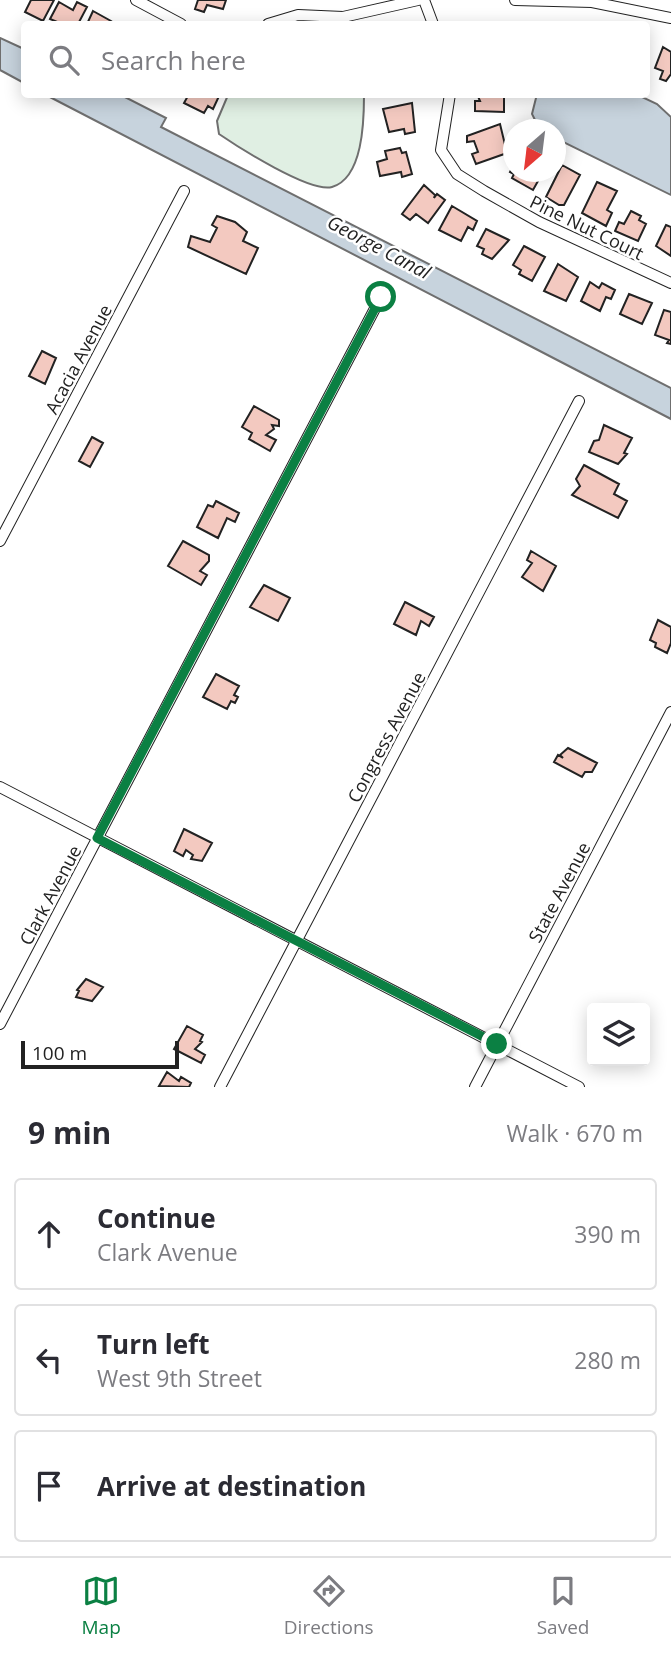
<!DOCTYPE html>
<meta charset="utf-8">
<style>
:root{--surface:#fff;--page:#f7f7f7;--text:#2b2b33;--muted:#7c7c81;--line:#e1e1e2;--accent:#0b8043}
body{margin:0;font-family:"Open Sans",sans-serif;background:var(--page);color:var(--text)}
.controls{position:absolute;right:21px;bottom:21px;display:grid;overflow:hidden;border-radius:7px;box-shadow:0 4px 18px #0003}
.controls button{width:63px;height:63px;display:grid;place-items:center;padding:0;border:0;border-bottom:2px solid var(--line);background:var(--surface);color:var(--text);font:35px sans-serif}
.compass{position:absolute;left:503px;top:119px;width:63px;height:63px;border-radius:50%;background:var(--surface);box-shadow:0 4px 18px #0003;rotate:208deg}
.scale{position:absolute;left:21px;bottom:18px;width:158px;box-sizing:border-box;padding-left:7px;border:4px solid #222;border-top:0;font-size:19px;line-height:24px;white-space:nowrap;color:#222;-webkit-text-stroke:5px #fff;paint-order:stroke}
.stop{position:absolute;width:21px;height:21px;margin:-16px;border:5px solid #0b8043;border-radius:50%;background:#fff}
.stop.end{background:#0b8043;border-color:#fff;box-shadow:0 2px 7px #0008}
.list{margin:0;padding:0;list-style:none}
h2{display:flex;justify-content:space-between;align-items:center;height:91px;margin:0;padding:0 28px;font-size:30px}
h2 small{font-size:23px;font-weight:400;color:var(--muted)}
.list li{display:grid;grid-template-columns:46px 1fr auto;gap:21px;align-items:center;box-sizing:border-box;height:112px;margin:0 14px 14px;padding:0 14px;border:2px solid var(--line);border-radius:7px}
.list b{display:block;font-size:26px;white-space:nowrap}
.list p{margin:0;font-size:23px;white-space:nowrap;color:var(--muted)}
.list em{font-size:23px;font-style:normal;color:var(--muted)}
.icon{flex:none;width:38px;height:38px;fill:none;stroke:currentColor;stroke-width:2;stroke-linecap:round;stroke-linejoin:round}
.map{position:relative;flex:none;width:671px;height:1087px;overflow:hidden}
.search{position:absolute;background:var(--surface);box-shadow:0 4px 18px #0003;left:21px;right:21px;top:21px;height:77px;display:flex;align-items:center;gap:18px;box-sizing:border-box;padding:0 24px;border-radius:7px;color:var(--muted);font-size:26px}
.sheet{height:469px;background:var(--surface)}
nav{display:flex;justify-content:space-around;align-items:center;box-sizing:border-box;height:98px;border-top:2px solid var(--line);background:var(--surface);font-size:19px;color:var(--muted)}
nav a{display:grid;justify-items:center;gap:4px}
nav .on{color:var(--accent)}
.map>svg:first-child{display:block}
.green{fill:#e0efe3;stroke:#6f6f6f;stroke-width:2}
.water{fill:#c7d3dd;stroke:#6f6f6f;stroke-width:2}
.building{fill:#f3c9c0;stroke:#222;stroke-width:2}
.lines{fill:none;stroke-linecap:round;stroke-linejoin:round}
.street-casing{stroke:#222;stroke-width:12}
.street{stroke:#fff;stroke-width:10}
.route{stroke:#0b8043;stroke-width:9}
.labels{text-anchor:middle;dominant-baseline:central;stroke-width:5;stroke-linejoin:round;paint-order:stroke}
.street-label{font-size:18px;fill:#222;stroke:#fff}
.water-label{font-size:19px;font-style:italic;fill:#222;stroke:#fff}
</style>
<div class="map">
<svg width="671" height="1087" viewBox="0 0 671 1087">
<rect width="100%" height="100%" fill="#fff"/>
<path class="green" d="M 228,95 L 364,95 C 364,121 363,178 332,187 C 310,193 238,147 219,134 L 217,121 Z"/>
<path class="water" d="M 0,38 L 24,49 L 24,83 L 0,70 Z
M 537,94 L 638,95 L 657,104 L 671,117 L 671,195 L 559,140 L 556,138 L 556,130 L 538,126 L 532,114 Z
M 46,95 L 121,95 L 166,118 L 161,127 L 671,388 L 671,419 Z"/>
<path class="building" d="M 31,0 L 54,0 L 43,21 L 25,12 Z
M 198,0 L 226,0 L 223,9 L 207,5 L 204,12 L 195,9 Z
M 59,2 L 73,10 L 77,2 L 87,7 L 78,24 L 62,24 L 50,19 Z
M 93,11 L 111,21 L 109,24 L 87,24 Z
M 663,47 L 671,52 L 671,74 L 666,81 L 660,79 L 663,71 L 655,68 Z
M 189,94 L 220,94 L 213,109 L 208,106 L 204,113 L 184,103 Z
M 477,94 L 513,94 L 513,97 L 504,96 L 504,112 L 475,111 L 475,101 L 480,101 Z
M 412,103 L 415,132 L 405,134 L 404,129 L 389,132 L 383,109 Z
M 500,124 L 507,153 L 476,164 L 472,154 L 478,152 L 474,141 L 467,142 L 467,136 Z
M 400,148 L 402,153 L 406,152 L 412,174 L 402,177 L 401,172 L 380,176 L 377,162 L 387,159 L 385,151 Z
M 514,164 L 514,172 L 537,172 L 534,178 L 538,181 L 533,190 L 512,178 L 514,174 L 510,172 Z
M 562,165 L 580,175 L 564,205 L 559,205 L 546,197 Z
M 597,182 L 617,191 L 607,210 L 612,213 L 606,226 L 582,213 Z
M 424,185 L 435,195 L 434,198 L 437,194 L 445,200 L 428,223 L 416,214 L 410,220 L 402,214 Z
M 452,206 L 477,221 L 473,230 L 468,227 L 461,241 L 439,230 Z
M 631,211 L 641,216 L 639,220 L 646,224 L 638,241 L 615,231 L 619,222 L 624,224 Z
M 217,216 L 235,222 L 247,232 L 243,241 L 258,248 L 246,274 L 188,247 L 191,236 L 210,242 L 217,228 L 212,225 Z
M 666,225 L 671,227 L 671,256 L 656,246 Z
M 486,229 L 509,240 L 492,259 L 482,254 L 484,249 L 477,246 Z
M 524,246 L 545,257 L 532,281 L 519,274 L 521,270 L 513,265 Z
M 558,264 L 578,277 L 566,301 L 544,291 Z
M 590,282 L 599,288 L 602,283 L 615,290 L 611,299 L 606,297 L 600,311 L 581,301 Z
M 629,294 L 652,303 L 642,324 L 620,314 Z
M 664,310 L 671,312 L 671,344 L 667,343 L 669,340 L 655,335 Z
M 42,351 L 56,358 L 45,384 L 29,376 Z
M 254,406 L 279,420 L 279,426 L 272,425 L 274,429 L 266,435 L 276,440 L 270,451 L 249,439 L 252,433 L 242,427 Z
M 604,425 L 632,438 L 624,453 L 627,454 L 618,464 L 589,452 L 594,441 L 599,440 Z
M 92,437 L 103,443 L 90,467 L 79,461 Z
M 584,465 L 619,484 L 614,494 L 627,501 L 618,518 L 572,495 L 580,486 L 576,479 Z
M 216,501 L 239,513 L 235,522 L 227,518 L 218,538 L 197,527 L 208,505 L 213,507 Z
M 183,541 L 209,555 L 209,561 L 200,571 L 207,575 L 201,585 L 168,566 Z
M 531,551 L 556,566 L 543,591 L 522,577 L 532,563 L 527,560 Z
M 264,585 L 290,598 L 278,621 L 250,607 Z
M 405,602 L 434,617 L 429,626 L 421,621 L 416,635 L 394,624 Z
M 658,620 L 671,627 L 671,643 L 667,653 L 655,647 L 656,643 L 650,640 Z
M 216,674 L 239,686 L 234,695 L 238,697 L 235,703 L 231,701 L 227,709 L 203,697 Z
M 568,748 L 597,763 L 592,772 L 585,772 L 582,777 L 554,762 L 558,755 L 563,758 L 560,755 Z
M 184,829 L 212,843 L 202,861 L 191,859 L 193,855 L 186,850 L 183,856 L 174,851 Z
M 86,979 L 103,987 L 92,1001 L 76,997 L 79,991 L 77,990 Z
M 187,1026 L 203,1035 L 200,1041 L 202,1042 L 195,1049 L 205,1055 L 201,1063 L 174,1049 Z
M 167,1072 L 179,1081 L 181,1077 L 191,1083 L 189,1087 L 159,1086 Z"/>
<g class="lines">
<defs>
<path id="street" d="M 136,0 L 181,24
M 424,0 L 433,24
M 515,0 L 592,2 L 671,18
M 268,24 L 298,15 L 343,17 L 418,0
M 450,94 L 441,150 L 457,174 L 484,191 L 539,222 L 671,283
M 0,541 L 184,191
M 0,787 L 579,1087
M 0,1024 L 381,297
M 220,1087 L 579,401
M 475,1087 L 671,712"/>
</defs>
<use href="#street" class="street-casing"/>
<use href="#street" class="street"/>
</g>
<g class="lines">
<path class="route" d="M 381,297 L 97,838 L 497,1044"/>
</g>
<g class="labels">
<g class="street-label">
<text transform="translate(587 227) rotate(26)">Pine Nut Court</text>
<text transform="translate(78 359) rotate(-62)">Acacia Avenue</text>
<text transform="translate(386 737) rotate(-62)">Congress Avenue</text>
<text transform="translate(559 892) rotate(-62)">State Avenue</text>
<text transform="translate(50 895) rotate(-62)">Clark Avenue</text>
</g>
<g class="water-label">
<text transform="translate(379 247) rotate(28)">George Canal</text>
</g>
</g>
</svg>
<div class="controls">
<button><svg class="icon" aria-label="layers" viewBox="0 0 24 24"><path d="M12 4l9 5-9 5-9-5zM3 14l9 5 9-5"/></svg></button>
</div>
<svg class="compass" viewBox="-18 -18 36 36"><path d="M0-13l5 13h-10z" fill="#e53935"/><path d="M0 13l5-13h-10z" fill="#7c7c81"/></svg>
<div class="scale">100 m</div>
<div class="stop" style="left:381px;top:297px"></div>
<div class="stop end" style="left:497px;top:1044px"></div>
<div class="search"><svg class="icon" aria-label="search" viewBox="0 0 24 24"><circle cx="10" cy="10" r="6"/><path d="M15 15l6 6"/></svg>Search here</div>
</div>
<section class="sheet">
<h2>9 min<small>Walk · 670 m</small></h2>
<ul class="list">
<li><svg class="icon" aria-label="ahead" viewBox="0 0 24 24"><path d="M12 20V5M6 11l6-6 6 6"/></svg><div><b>Continue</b><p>Clark Avenue</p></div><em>390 m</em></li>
<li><svg class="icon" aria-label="left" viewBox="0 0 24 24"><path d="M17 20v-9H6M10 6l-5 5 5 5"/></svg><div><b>Turn left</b><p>West 9th Street</p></div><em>280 m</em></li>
<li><svg class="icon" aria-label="arrive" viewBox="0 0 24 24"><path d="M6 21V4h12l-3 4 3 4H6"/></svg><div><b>Arrive at destination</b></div></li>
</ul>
</section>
<nav>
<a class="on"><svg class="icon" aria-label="map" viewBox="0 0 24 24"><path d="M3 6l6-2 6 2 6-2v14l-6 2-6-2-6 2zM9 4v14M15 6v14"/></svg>Map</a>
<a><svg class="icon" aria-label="directions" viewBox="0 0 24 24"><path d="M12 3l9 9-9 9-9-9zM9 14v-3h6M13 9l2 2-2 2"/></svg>Directions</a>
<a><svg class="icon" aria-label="saved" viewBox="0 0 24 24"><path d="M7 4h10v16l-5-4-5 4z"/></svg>Saved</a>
</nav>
